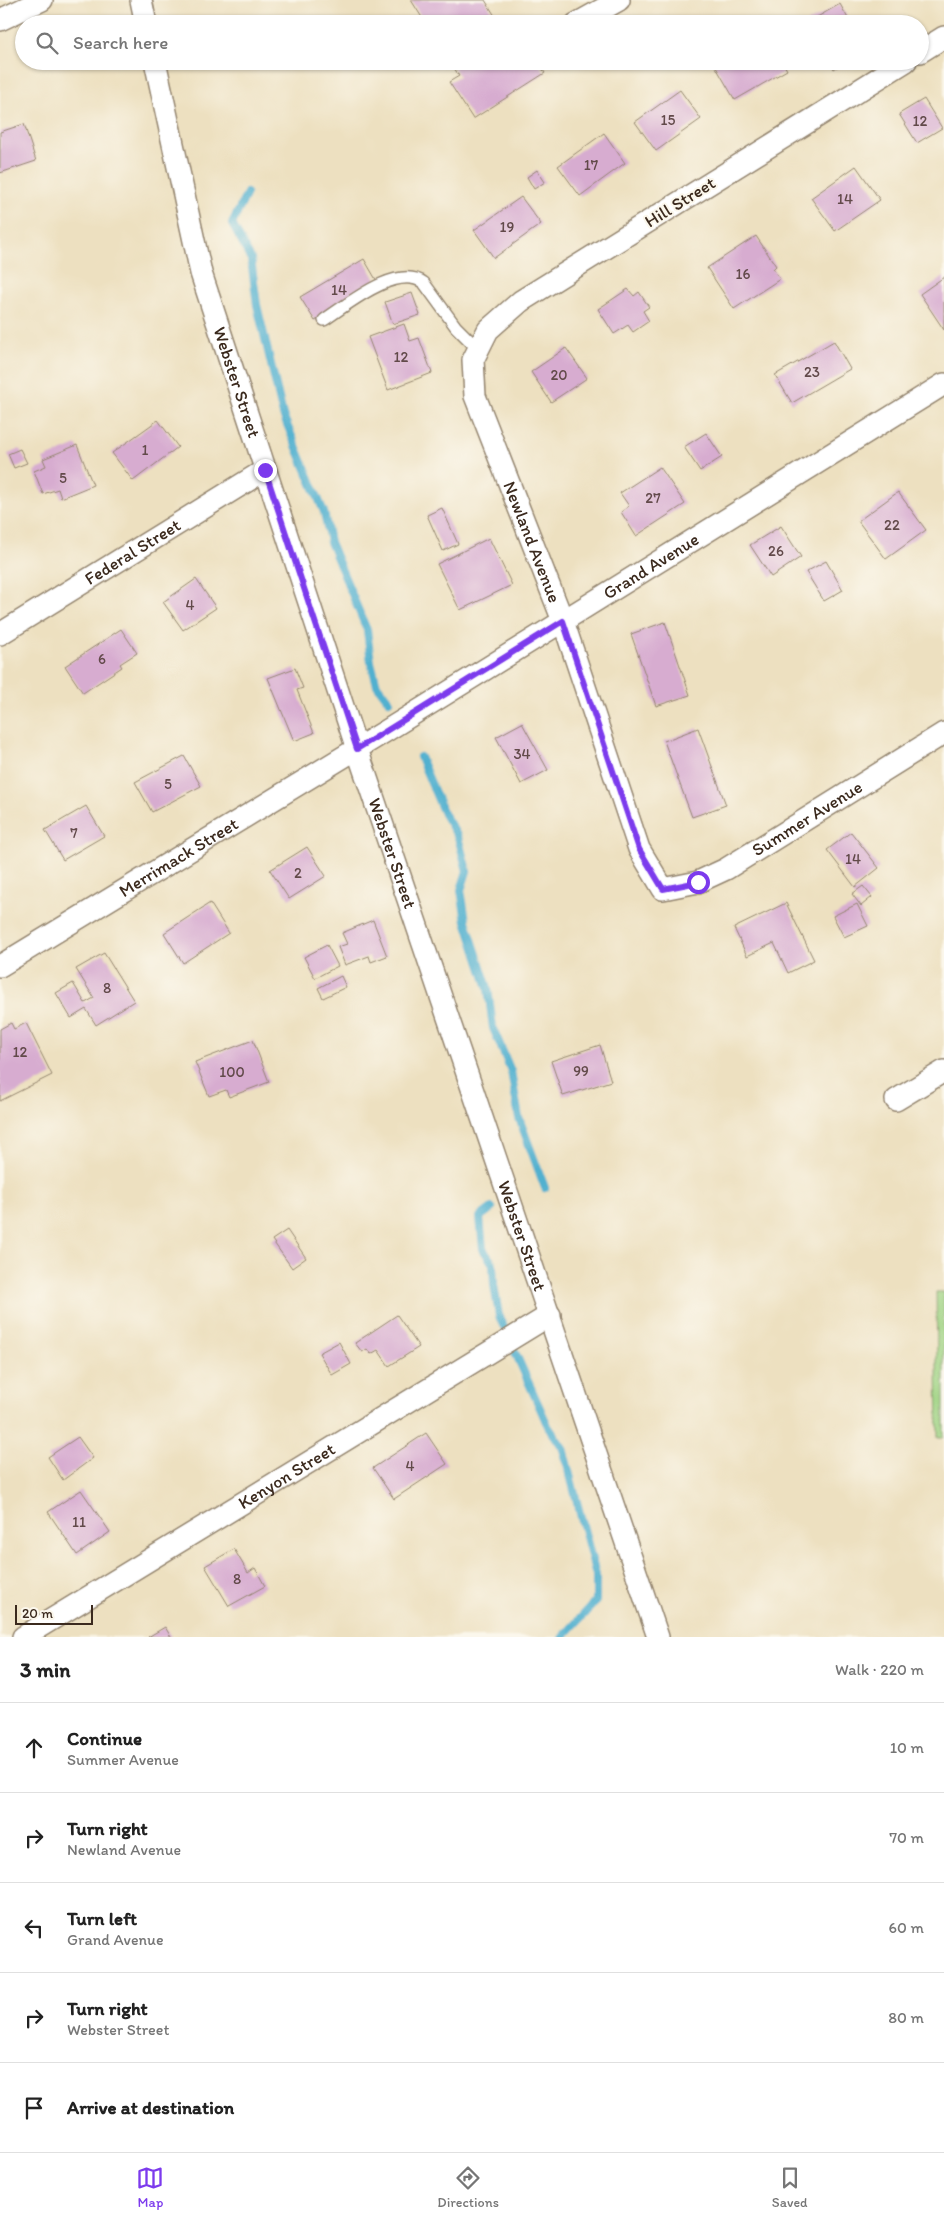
<!DOCTYPE html>
<meta charset="utf-8">
<style>
:root{--surface:#fff;--page:#f6f6f6;--text:#222;--muted:#767676;--line:#e0e0e0;--accent:#7c3aed}
body{margin:0;font-family:Itim,sans-serif;background:var(--page);color:var(--text)}
.scale{position:absolute;left:15px;bottom:12px;width:78px;box-sizing:border-box;padding-left:5px;border:2px solid #3b2a1e;border-top:0;font-size:14px;line-height:18px;white-space:nowrap;color:#3b2a1e;-webkit-text-stroke:4px #fbf7ec;paint-order:stroke}
.stop{position:absolute;width:15px;height:15px;margin:-11px;border:4px solid #7c3aed;border-radius:50%;background:#fff}
.stop.end{background:#7c3aed;border-color:#fff;box-shadow:0 1px 5px #0008}
.list{margin:0;padding:0;list-style:none}
h2{display:flex;justify-content:space-between;align-items:center;height:65px;margin:0;padding:0 20px;font-size:21px}
h2 small{font-size:16px;font-weight:400;color:var(--muted)}
.list li{display:grid;grid-template-columns:32px 1fr auto;gap:15px;align-items:center;box-sizing:border-box;height:90px;padding:0 20px;border-top:1px solid var(--line)}
.list b{display:block;font-size:19px;white-space:nowrap}
.list p{margin:0;font-size:16px;white-space:nowrap;color:var(--muted)}
.list em{font-size:16px;font-style:normal;color:var(--muted)}
.icon{flex:none;width:28px;height:28px;fill:none;stroke:currentColor;stroke-width:2;stroke-linecap:round;stroke-linejoin:round}
.map{position:relative;flex:none;width:944px;height:1637px;overflow:hidden}
.search{position:absolute;background:var(--surface);box-shadow:0 1px 4px #0004;left:15px;right:15px;top:15px;height:55px;display:flex;align-items:center;gap:12px;box-sizing:border-box;padding:0 18px;border-radius:28px;color:var(--muted);font-size:19px}
.sheet{height:515px;background:var(--surface)}
nav{display:flex;justify-content:space-around;align-items:center;box-sizing:border-box;height:70px;border-top:1px solid var(--line);background:var(--surface);font-size:14px;color:var(--muted)}
nav a{display:grid;justify-items:center;gap:2px}
nav .on{color:var(--accent)}
.map>svg:first-child{display:block}
.green{fill:#9fd383;stroke:#6d7e50}
.lines{fill:none;stroke-linecap:round;stroke-linejoin:round}
.stream{stroke:#51b0cf;stroke-width:8}
.building{fill:#d7acd0}
.service-casing{stroke:#94856f;stroke-width:14}
.minor-casing{stroke:#94856f;stroke-width:24}
.service{stroke:#fff;stroke-width:11}
.minor{stroke:#fff;stroke-width:21}
.route{stroke:#7c3aed;stroke-width:6}
.labels{text-anchor:middle;dominant-baseline:central;stroke-width:4;stroke-linejoin:round;paint-order:stroke}
.number-label{font-size:15px;fill:#624a4a}
.street-label{font-size:18px;fill:#3b2a1e;stroke:#fbf7ec}
</style>
<div class="map">
<svg width="944" height="1637" viewBox="0 0 944 1637">
<rect width="100%" height="100%" fill="#fbf7ec"/>
<filter id="ink" filterUnits="userSpaceOnUse"><feTurbulence type="fractalNoise" baseFrequency=".02" numOctaves="2"/><feDisplacementMap in="SourceGraphic" scale="10" xChannelSelector="R" yChannelSelector="G"/><feConvolveMatrix kernelMatrix="1 2 1 2 8 2 1 2 1" color-interpolation-filters="sRGB"/></filter>
<filter id="wash" filterUnits="userSpaceOnUse"><feTurbulence type="fractalNoise" baseFrequency=".0096" numOctaves="4" result="noise"/><feDisplacementMap in="SourceGraphic" scale="20" xChannelSelector="R" yChannelSelector="G"/><feGaussianBlur stdDeviation="1.12" result="paint"/><feColorMatrix in="noise" values="0 0 0 0 0 0 0 0 0 0 0 0 0 0 0 0 0 1.4 0 .05"/><feComposite in="paint" operator="in"/></filter>
<g filter="url(#wash)">
<rect width="100%" height="100%" fill="#ede0c0"/>
<path class="green" d="M 936,1292 L 944,1292 L 944,1437 L 938,1437 Z"/>
<g class="lines">
<path class="stream" d="M 247,193 L 232,224 L 251,259 L 257,305 L 283,415 L 324,512 L 330,542 L 367,630 L 371,662 L 377,685 L 389,701
M 420,757 L 444,814 L 458,837 L 467,871 L 461,890 L 466,921 L 488,988 L 493,1028 L 511,1071 L 519,1118 L 545,1188
M 492,1208 L 480,1217 L 483,1249 L 493,1264 L 494,1285 L 499,1316 L 548,1426 L 563,1448 L 596,1575 L 596,1601 L 563,1637"/>
</g>
<g id="blocks">
<path class="building" d="M 411,0 L 485,0 L 500,24 L 426,24 Z
M 840,4 L 851,24 L 805,24 Z
M 450,61 L 537,61 L 545,73 L 473,119 L 449,82 L 459,76 Z
M 714,61 L 782,61 L 787,70 L 735,100 L 713,62 Z
M 829,61 L 846,61 L 834,69 Z
M 680,90 L 701,119 L 656,151 L 635,122 Z
M 924,99 L 942,128 L 917,143 L 899,114 Z
M 24,124 L 36,161 L 0,173 L 0,132 Z
M 604,133 L 625,163 L 580,196 L 558,166 Z
M 856,166 L 880,200 L 835,231 L 811,198 Z
M 537,170 L 545,182 L 534,189 L 527,177 Z
M 521,197 L 541,224 L 494,258 L 474,230 Z
M 756,236 L 776,266 L 773,269 L 780,279 L 734,309 L 707,268 Z
M 364,259 L 378,283 L 315,321 L 300,297 Z
M 944,277 L 944,330 L 920,294 Z
M 628,289 L 634,296 L 639,292 L 649,307 L 643,311 L 649,321 L 633,332 L 628,325 L 614,334 L 598,309 Z
M 412,293 L 420,315 L 393,324 L 385,302 Z
M 404,324 L 410,341 L 419,338 L 432,373 L 388,390 L 368,337 Z
M 834,341 L 850,369 L 792,403 L 775,375 Z
M 566,348 L 587,378 L 551,402 L 531,372 Z
M 158,420 L 178,447 L 133,481 L 112,453 Z
M 706,433 L 722,457 L 700,471 L 684,447 Z
M 77,445 L 93,485 L 61,498 L 58,489 L 43,494 L 34,471 L 46,466 L 43,459 Z
M 20,449 L 27,463 L 14,468 L 8,454 Z
M 660,467 L 685,504 L 636,536 L 621,512 L 629,506 L 620,493 Z
M 898,492 L 926,530 L 886,559 L 858,521 Z
M 442,508 L 458,544 L 443,551 L 427,515 Z
M 781,526 L 801,557 L 771,577 L 750,545 Z
M 489,538 L 512,585 L 460,610 L 437,564 Z
M 826,561 L 843,590 L 824,601 L 806,572 Z
M 196,579 L 216,608 L 183,630 L 163,602 Z
M 665,622 L 690,695 L 656,706 L 631,634 Z
M 121,629 L 137,653 L 120,664 L 122,667 L 83,693 L 65,666 Z
M 295,668 L 303,688 L 297,690 L 314,733 L 294,741 L 268,678 Z
M 522,723 L 548,770 L 521,784 L 496,737 Z
M 698,728 L 726,805 L 692,817 L 664,741 Z
M 184,756 L 201,786 L 152,812 L 135,782 Z
M 86,806 L 104,836 L 63,860 L 45,830 Z
M 851,832 L 879,868 L 855,887 L 827,850 Z
M 307,847 L 326,876 L 289,899 L 270,870 Z
M 863,886 L 872,897 L 861,906 L 852,894 Z
M 210,903 L 229,933 L 183,963 L 164,933 Z
M 786,903 L 814,960 L 788,973 L 774,943 L 747,956 L 734,928 Z
M 857,904 L 868,926 L 844,937 L 833,916 Z
M 373,920 L 387,956 L 371,962 L 369,956 L 345,965 L 338,947 L 347,944 L 342,933 Z
M 327,945 L 338,966 L 315,978 L 304,957 Z
M 104,953 L 134,1001 L 96,1025 L 86,1009 L 71,1018 L 56,993 L 73,983 L 85,1003 L 94,998 L 76,969 Z
M 341,976 L 346,987 L 323,998 L 318,988 Z
M 11,1023 L 14,1029 L 26,1023 L 52,1075 L 0,1101 L 0,1029 Z
M 253,1040 L 269,1082 L 229,1097 L 226,1090 L 209,1096 L 195,1062 Z
M 600,1045 L 611,1081 L 563,1096 L 551,1061 Z
M 287,1230 L 306,1258 L 292,1268 L 272,1240 Z
M 397,1315 L 419,1347 L 389,1366 L 378,1350 L 371,1354 L 367,1349 L 362,1352 L 355,1343 Z
M 339,1342 L 351,1364 L 332,1375 L 319,1353 Z
M 426,1433 L 447,1464 L 394,1499 L 373,1468 Z
M 78,1437 L 93,1458 L 63,1480 L 48,1457 Z
M 81,1490 L 110,1532 L 77,1555 L 48,1512 Z
M 234,1549 L 248,1573 L 255,1568 L 265,1586 L 229,1606 L 205,1566 Z
M 165,1627 L 171,1637 L 148,1637 Z"/>
</g>
</g>
<g filter="url(#ink)">
<use href="#blocks" fill-opacity="0" stroke="#94856f" stroke-width="1"/>
<g class="lines">
<defs>
<path id="service" d="M 324,320 C 347,305 397,263 424,283 L 456,327 L 478,349"/>
<g id="minor">
<path d="M 141,0 L 146,24"/>
<path d="M 0,20 L 42,0"/>
<path d="M 576,24 L 619,0"/>
<path d="M 920,52 L 944,37"/>
<path id="s1" d="M 155,61 L 201,273 L 357,749 L 658,1637"/>
<path id="s2" d="M 906,61 L 521,301 L 488,330 L 473,360 L 475,396 L 563,621 L 639,849 L 663,889 L 698,882 L 726,869 L 944,733"/>
<path id="s3" d="M 0,634 L 265,470"/>
<path id="s4" d="M 0,966 L 386,731 L 944,384"/>
<path d="M 896,1100 L 944,1071"/>
<path id="s5" d="M 23,1637 L 550,1315"/>
</g>
</defs>
<use href="#service" class="service-casing"/>
<use href="#minor" class="minor-casing"/>
<use href="#service" class="service"/>
<use href="#minor" class="minor"/>
</g>
</g>
<g class="lines" filter="url(#ink)">
<path class="route" d="M 265,470 L 357,749 L 563,621 L 639,849 L 663,889 L 698,882"/>
</g>
<g class="labels">
<g class="number-label">
<text x="668" y="120">15</text>
<text x="920" y="121">12</text>
<text x="591" y="165">17</text>
<text x="845" y="199">14</text>
<text x="507" y="227">19</text>
<text x="743" y="274">16</text>
<text x="339" y="290">14</text>
<text x="401" y="357">12</text>
<text x="812" y="372">23</text>
<text x="559" y="375">20</text>
<text x="145" y="450">1</text>
<text x="63" y="478">5</text>
<text x="653" y="498">27</text>
<text x="892" y="525">22</text>
<text x="776" y="551">26</text>
<text x="190" y="605">4</text>
<text x="102" y="659">6</text>
<text x="522" y="754">34</text>
<text x="168" y="784">5</text>
<text x="74" y="833">7</text>
<text x="853" y="859">14</text>
<text x="298" y="873">2</text>
<text x="107" y="988">8</text>
<text x="20" y="1052">12</text>
<text x="581" y="1071">99</text>
<text x="232" y="1072">100</text>
<text x="410" y="1466">4</text>
<text x="79" y="1522">11</text>
<text x="237" y="1579">8</text>
</g>
<g class="street-label">
<text transform="translate(680 202) rotate(-32)">Hill Street</text>
<text stroke="none"><textPath href="#s1" startOffset="332">Webster Street</textPath></text>
<text stroke="none"><textPath href="#s2" startOffset="724">Newland Avenue</textPath></text>
<text stroke="none"><textPath href="#s3" startOffset="156">Federal Street</textPath></text>
<text stroke="none"><textPath href="#s4" startOffset="764">Grand Avenue</textPath></text>
<text stroke="none"><textPath href="#s2" startOffset="1258">Summer Avenue</textPath></text>
<text stroke="none"><textPath href="#s1" startOffset="828">Webster Street</textPath></text>
<text stroke="none"><textPath href="#s4" startOffset="209">Merrimack Street</textPath></text>
<text stroke="none"><textPath href="#s1" startOffset="1232">Webster Street</textPath></text>
<text stroke="none"><textPath href="#s5" startOffset="309">Kenyon Street</textPath></text>
</g>
</g>
</svg>
<div class="scale">20 m</div>
<div class="stop" style="left:698px;top:882px"></div>
<div class="stop end" style="left:265px;top:470px"></div>
<div class="search"><svg class="icon" aria-label="search" viewBox="0 0 24 24"><circle cx="10" cy="10" r="6"/><path d="M15 15l6 6"/></svg>Search here</div>
</div>
<section class="sheet">
<h2>3 min<small>Walk · 220 m</small></h2>
<ul class="list">
<li><svg class="icon" aria-label="ahead" viewBox="0 0 24 24"><path d="M12 20V5M6 11l6-6 6 6"/></svg><div><b>Continue</b><p>Summer Avenue</p></div><em>10 m</em></li>
<li><svg class="icon" aria-label="right" viewBox="0 0 24 24"><path d="M7 20v-9h11M14 6l5 5-5 5"/></svg><div><b>Turn right</b><p>Newland Avenue</p></div><em>70 m</em></li>
<li><svg class="icon" aria-label="left" viewBox="0 0 24 24"><path d="M17 20v-9H6M10 6l-5 5 5 5"/></svg><div><b>Turn left</b><p>Grand Avenue</p></div><em>60 m</em></li>
<li><svg class="icon" aria-label="right" viewBox="0 0 24 24"><path d="M7 20v-9h11M14 6l5 5-5 5"/></svg><div><b>Turn right</b><p>Webster Street</p></div><em>80 m</em></li>
<li><svg class="icon" aria-label="arrive" viewBox="0 0 24 24"><path d="M6 21V4h12l-3 4 3 4H6"/></svg><div><b>Arrive at destination</b></div></li>
</ul>
</section>
<nav>
<a class="on"><svg class="icon" aria-label="map" viewBox="0 0 24 24"><path d="M3 6l6-2 6 2 6-2v14l-6 2-6-2-6 2zM9 4v14M15 6v14"/></svg>Map</a>
<a><svg class="icon" aria-label="directions" viewBox="0 0 24 24"><path d="M12 3l9 9-9 9-9-9zM9 14v-3h6M13 9l2 2-2 2"/></svg>Directions</a>
<a><svg class="icon" aria-label="saved" viewBox="0 0 24 24"><path d="M7 4h10v16l-5-4-5 4z"/></svg>Saved</a>
</nav>
